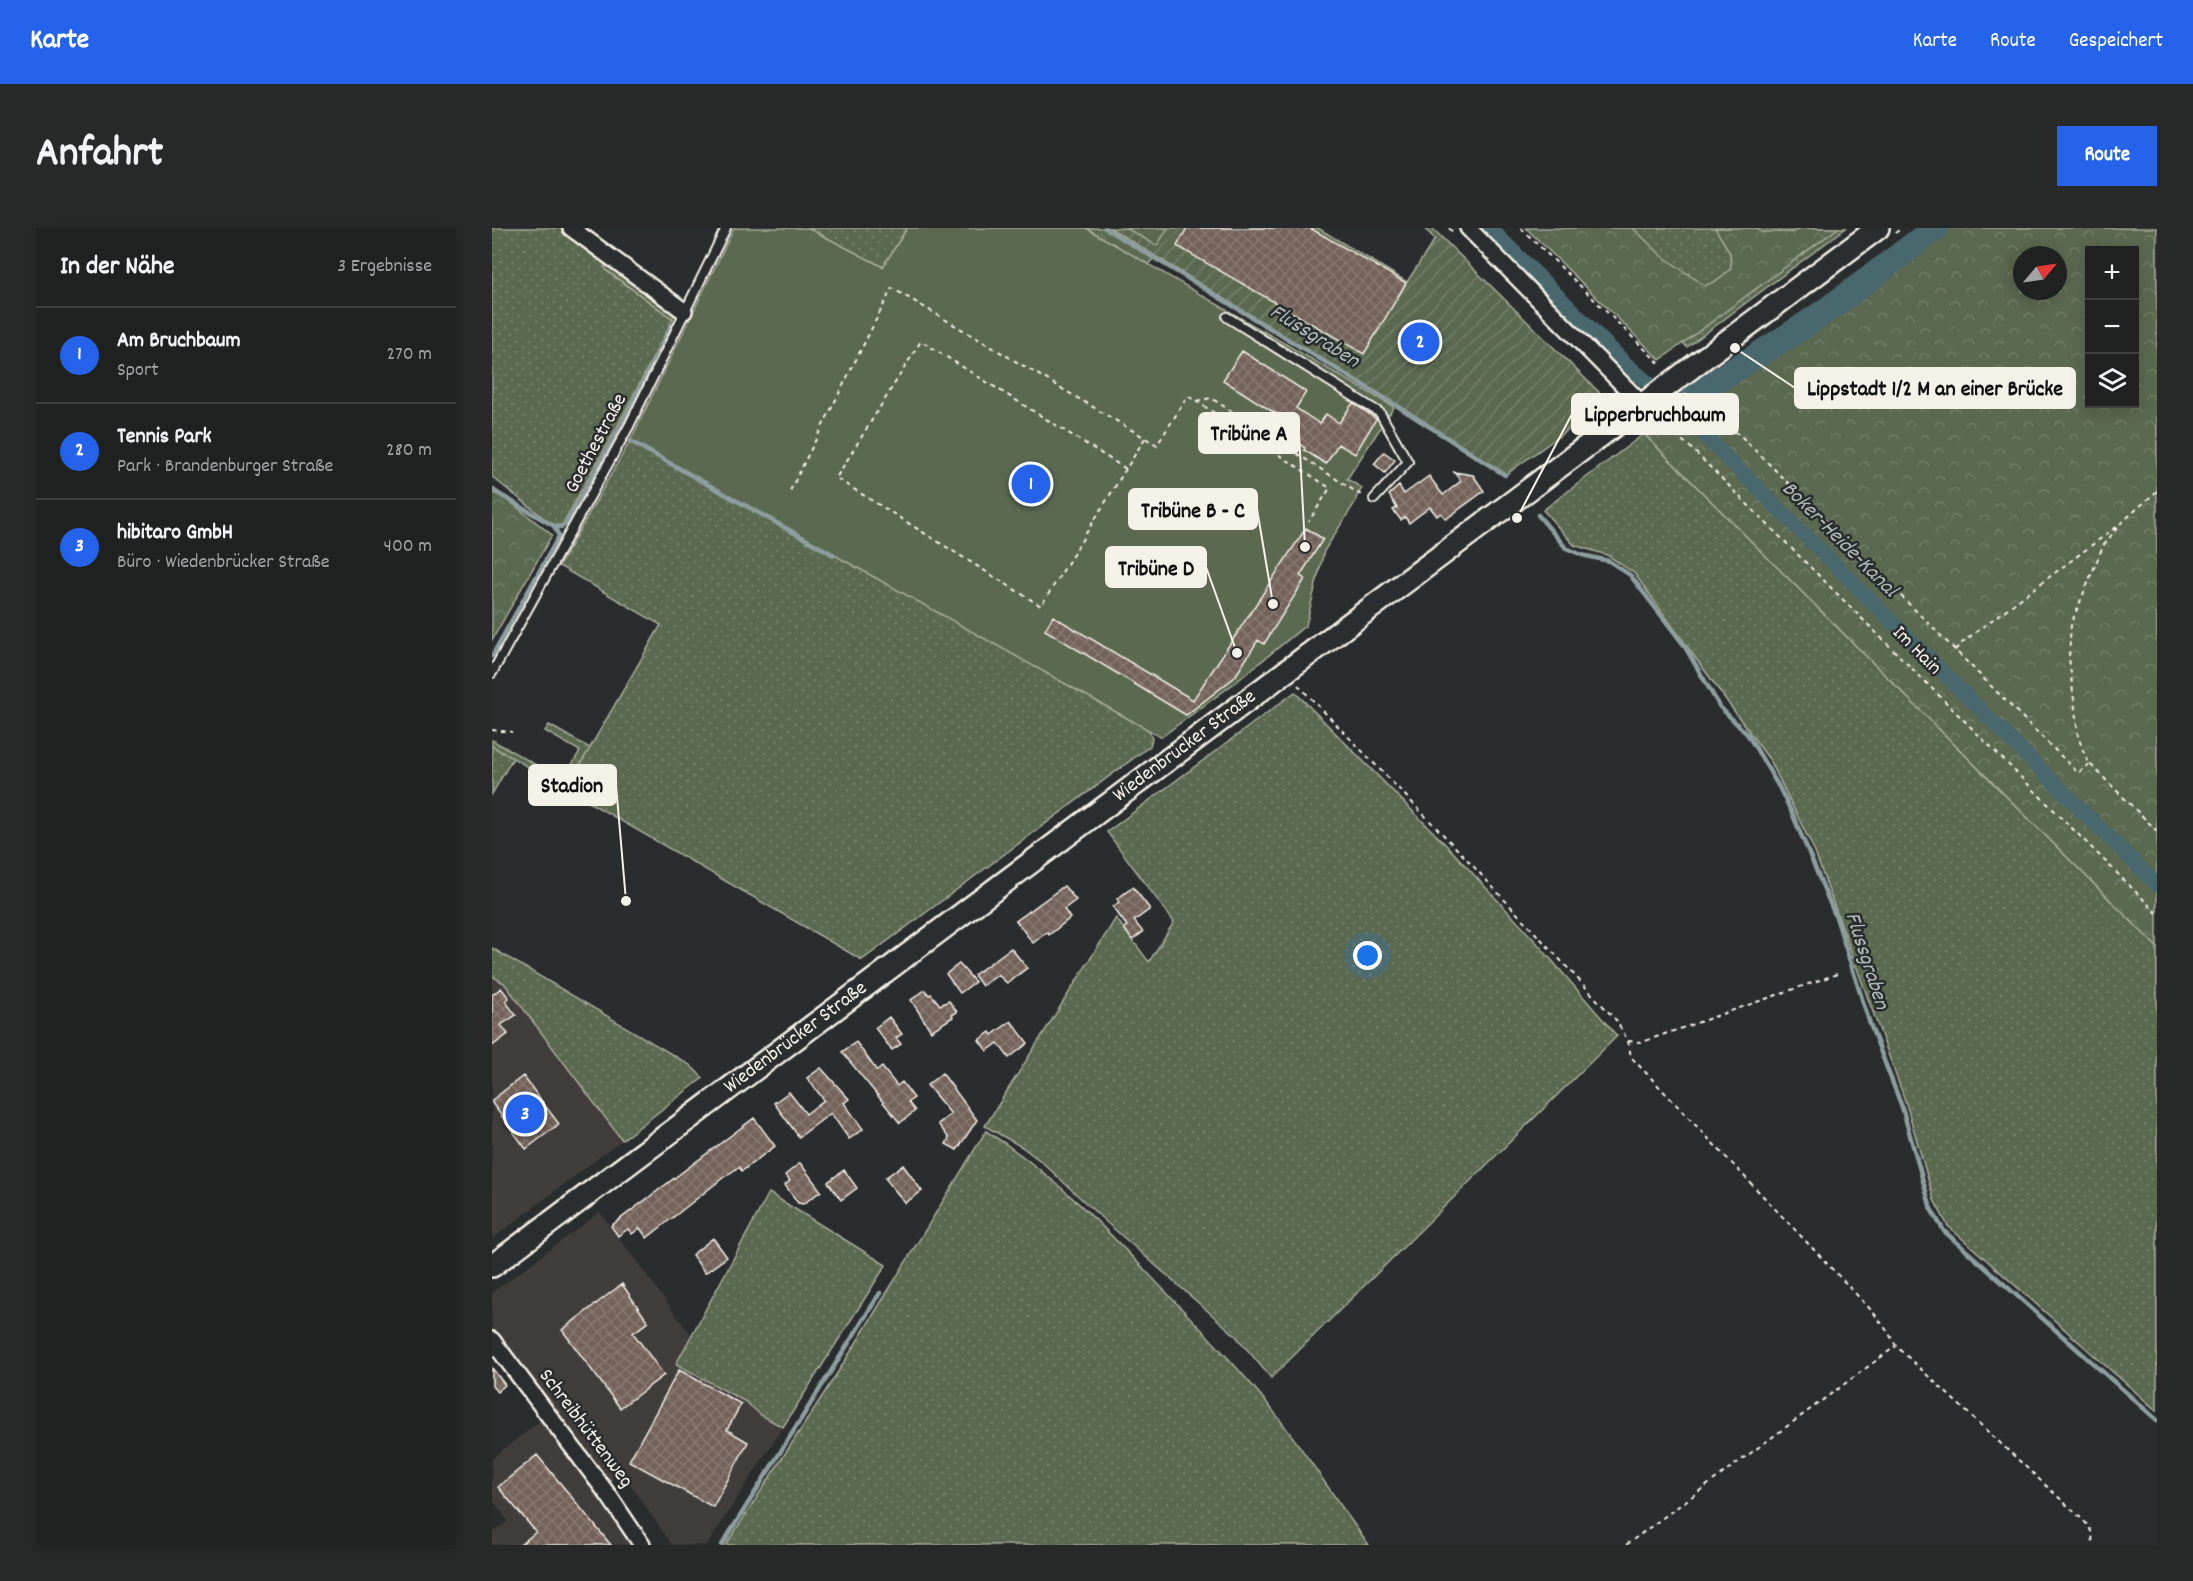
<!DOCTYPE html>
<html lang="de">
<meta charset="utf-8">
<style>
:root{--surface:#202222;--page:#282a2a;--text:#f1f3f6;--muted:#a2a4a5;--line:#3d3f40;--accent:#2563eb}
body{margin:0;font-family:Dekko,sans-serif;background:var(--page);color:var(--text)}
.controls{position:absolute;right:18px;top:18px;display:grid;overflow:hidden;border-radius:0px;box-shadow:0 3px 15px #0003}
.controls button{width:54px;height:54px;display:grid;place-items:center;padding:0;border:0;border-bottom:2px solid var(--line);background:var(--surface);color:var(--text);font:30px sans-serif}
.compass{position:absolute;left:1521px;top:18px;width:54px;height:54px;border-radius:50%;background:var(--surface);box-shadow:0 3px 15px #0003;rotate:61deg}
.you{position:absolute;left:876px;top:728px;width:21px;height:21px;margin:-15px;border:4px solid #fff;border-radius:50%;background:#1a73e8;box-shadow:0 0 0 9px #1a73e833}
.badge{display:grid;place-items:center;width:39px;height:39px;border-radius:50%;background:var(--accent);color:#fff;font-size:20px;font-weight:700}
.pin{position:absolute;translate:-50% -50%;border:3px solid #fff;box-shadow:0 2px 6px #0006}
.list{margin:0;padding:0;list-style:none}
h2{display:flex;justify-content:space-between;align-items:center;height:78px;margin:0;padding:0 24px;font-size:26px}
h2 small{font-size:20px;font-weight:400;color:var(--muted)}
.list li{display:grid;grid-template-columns:39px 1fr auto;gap:18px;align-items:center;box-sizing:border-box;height:96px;padding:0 24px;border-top:2px solid var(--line)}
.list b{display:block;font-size:22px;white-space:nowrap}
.list p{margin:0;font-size:20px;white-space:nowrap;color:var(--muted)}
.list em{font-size:20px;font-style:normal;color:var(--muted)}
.icon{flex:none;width:33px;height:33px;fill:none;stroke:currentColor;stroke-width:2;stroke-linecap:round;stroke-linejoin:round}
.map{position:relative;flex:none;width:1665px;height:1317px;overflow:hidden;border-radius:0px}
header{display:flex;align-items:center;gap:36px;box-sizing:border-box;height:84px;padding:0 30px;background:var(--accent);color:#fff}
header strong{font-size:28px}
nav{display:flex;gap:33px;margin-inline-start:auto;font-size:21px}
.intro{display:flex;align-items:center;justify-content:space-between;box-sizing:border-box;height:144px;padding:0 36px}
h1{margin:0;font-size:42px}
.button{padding:15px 27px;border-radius:0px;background:var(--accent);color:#fff;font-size:21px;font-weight:700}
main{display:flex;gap:36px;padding:0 36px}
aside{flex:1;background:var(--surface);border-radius:0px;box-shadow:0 3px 15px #0003}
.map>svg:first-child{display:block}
.built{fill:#403d3b}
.grass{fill:url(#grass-dots);stroke:#a8ad9c;stroke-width:1.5}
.forest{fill:url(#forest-crowns);stroke:#a8ad9c;stroke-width:1.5;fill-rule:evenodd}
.garden{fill:url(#garden-furrows);stroke:#a8ad9c;stroke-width:1.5}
.pitch{fill:#5b6951;stroke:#a8ad9c;stroke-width:1.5}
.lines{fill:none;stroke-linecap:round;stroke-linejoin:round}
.stream{stroke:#8e9e9f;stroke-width:4.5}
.canal{stroke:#4a676e;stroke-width:15}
.river{stroke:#4a676e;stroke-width:26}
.building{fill:url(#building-cross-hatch);stroke:#f4f1e8;stroke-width:1.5}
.lane-casing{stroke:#f4f1e8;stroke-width:12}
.street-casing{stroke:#f4f1e8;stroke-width:20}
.secondary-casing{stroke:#f4f1e8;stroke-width:26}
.path{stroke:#f4f1e8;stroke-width:2;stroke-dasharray:4.5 4.5;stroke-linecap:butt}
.lane{stroke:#2a2d2e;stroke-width:8}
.street{stroke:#2a2d2e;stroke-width:15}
.secondary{stroke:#2a2d2e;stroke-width:21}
.labels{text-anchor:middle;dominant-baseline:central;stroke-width:5;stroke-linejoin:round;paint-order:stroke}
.street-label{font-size:21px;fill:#f4f1e8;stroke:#2a2d2e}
.water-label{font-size:22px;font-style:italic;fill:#b0bab7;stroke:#2a2d2e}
.leader{fill:none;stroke:#f4f1e8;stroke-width:2}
.callout-dot{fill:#f4f1e8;stroke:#2a2d2e;stroke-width:2}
.callout{fill:#f4f1e8;stroke:#f4f1e8;stroke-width:2}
.callout-label{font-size:22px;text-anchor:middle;font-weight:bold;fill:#111}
</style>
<header>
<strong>Karte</strong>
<nav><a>Karte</a><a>Route</a><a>Gespeichert</a></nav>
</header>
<div class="intro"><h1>Anfahrt</h1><a class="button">Route</a></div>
<main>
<aside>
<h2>In der Nähe<small>3 Ergebnisse</small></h2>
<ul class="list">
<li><span class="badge">1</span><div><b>Am Bruchbaum</b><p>Sport</p></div><em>270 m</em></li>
<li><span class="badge">2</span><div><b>Tennis Park</b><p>Park · Brandenburger Straße</p></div><em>280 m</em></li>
<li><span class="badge">3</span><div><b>hibitaro GmbH</b><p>Büro · Wiedenbrücker Straße</p></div><em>400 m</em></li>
</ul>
</aside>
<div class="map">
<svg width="1665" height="1317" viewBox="0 0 1665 1317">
<defs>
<pattern id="grass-dots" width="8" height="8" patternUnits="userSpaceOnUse" patternTransform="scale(1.5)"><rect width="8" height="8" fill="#5b6951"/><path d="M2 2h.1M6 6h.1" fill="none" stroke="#737f6a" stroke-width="1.8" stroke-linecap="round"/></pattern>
<pattern id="forest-crowns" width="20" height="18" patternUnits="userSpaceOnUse" patternTransform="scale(1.5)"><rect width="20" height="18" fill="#5b6951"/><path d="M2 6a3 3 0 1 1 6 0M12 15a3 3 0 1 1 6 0" fill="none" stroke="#737f6a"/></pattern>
<pattern id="garden-furrows" width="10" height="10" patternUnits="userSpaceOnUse" patternTransform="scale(1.5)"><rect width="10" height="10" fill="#5b6951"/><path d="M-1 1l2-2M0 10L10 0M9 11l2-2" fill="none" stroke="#737f6a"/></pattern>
<pattern id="building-cross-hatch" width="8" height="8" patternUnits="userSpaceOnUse" patternTransform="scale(1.5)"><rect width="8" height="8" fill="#73625a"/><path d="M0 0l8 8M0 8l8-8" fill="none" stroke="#887972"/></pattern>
</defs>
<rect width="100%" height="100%" fill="#2a2d2e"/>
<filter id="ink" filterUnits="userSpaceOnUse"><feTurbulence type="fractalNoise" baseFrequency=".0167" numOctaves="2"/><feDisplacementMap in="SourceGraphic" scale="12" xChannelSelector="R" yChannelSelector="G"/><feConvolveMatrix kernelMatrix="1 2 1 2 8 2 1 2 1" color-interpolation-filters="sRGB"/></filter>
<g filter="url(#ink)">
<path class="built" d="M 0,748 L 12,755 L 130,912 L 0,1011 Z
M 108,984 L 199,1107 L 184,1136 L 254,1174 L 270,1188 L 291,1199 L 215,1317 L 180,1317 L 127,1240 L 118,1256 L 0,1102 L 0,1065 Z
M 49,1192 L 109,1272 L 141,1317 L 0,1317 L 0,1306 L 16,1293 L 0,1271 L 0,1231 Z"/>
<path class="grass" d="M 0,0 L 68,0 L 112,33 L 115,43 L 181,91 L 125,199 L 69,299 L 62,298 L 0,249 Z
M 316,0 L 415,0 L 391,39 Z
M 1073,0 L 1354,0 L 1195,119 Z
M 1152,206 L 1665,719 L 1665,1183 L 1456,998 L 1442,972 L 1414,875 L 1322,622 L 1279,534 L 1142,345 L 1115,327 L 1082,317 L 1051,282 Z
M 138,213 L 657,502 L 660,511 L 658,518 L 370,732 L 74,561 L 169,397 L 67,338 Z
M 803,464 L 960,623 L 1045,715 L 1125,808 L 779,1150 L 743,1107 L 613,993 L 551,935 L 530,919 L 493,898 L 624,690 L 657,734 L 682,694 L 615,604 Z
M 0,518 L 21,530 L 0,566 Z
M 0,720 L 198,837 L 211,850 L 130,912 L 12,755 L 0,748 Z
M 494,903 C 561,945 615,1002 669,1059 C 701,1093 735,1127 765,1163 C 806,1211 839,1266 877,1317 L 234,1317 L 353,1133 Z
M 277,965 L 394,1037 L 291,1199 L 270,1188 L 254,1174 L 184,1136 Z"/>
<path class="forest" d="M 594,0 L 618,0 L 663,27 L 657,37 Z
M 1034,0 L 1141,0 L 1169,27 L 1213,58 L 1228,51 L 1239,40 L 1238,25 L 1223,0 L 1264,0 L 1270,4 L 1301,4 L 1308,0 L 1346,0 L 1168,132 Z
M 1426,0 L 1665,0 L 1665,719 L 1152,206 ZM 1598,22 L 1642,22 L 1642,176 L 1598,176 ZM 1530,27 L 1566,27 L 1566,63 L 1530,63 Z
M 112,33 L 182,83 L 181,91 L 114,42 Z
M 0,259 L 60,307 L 0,412 Z
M 57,497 L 98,520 L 74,561 L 0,518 L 0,512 L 71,552 L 88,523 L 53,503 Z"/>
<path class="garden" d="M 618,0 L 826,0 L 915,54 L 943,11 L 932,0 L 940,0 L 1116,173 L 1013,247 L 907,179 Z"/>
<path class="pitch" d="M 242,0 L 316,0 L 391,39 L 415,0 L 594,0 L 902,179 L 855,251 L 870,260 L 864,270 L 864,273 L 832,323 L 814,397 L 744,454 L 669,509 L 138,213 Z
M 634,0 L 676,0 L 665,18 Z"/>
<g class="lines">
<path class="stream" d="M 613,0 L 907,179 L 1013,247
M 138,213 L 342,327
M 0,262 L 62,298 L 69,299 L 74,296 L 128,200 L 180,98
M 1046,287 L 1074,320 L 1090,327 L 1117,333 L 1138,347 L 1192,417 L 1228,479 L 1256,507 L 1287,559 L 1300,585 L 1345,692 L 1378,796 L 1410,879 L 1439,981 L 1452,1003 L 1665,1192
M 0,428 L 67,308 L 62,298
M 230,1317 L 388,1065"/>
<path class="canal" d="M 998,0 L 1135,137 L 1185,180 L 1665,657"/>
<path class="river" d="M 1185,180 C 1228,149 1275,123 1319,93 C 1362,64 1402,31 1444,0"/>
</g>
<path class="building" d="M 695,0 L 818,0 L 914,55 L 872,126 L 685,18 Z
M 750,123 L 814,164 L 804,180 L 828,196 L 834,186 L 847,195 L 861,175 L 884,191 L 863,226 L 846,216 L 834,236 L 812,222 L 813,220 L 780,197 L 786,187 L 731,152 Z
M 892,224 L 903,232 L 893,245 L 882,236 Z
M 962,244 L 981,247 L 992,263 L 954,291 L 949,285 L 945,288 L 938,279 L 917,295 L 913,289 L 909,292 L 901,282 L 905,280 L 897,267 L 907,258 L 912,266 L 937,248 L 951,267 L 969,253 Z
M 814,300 L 831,311 L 808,348 L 813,351 L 772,416 L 766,412 L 743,449 L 694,487 L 553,402 L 561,388 L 701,472 Z
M 572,658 L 584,672 L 572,681 L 578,690 L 557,707 L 555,704 L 541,715 L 524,693 Z
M 641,659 L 658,681 L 642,693 L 651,704 L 640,712 L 632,700 L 635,698 L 621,679 L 627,674 L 625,671 Z
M 519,720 L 535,740 L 515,755 L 506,747 L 490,758 L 482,747 Z
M 467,736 L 483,754 L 468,765 L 454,746 Z
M 9,760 L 17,770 L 13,773 L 24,787 L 9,797 L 16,806 L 0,818 L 0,767 Z
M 433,762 L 437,767 L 439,766 L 448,777 L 457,773 L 465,784 L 460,787 L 461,789 L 439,803 L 419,772 Z
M 397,789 L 410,806 L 404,810 L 409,816 L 400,822 L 383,800 Z
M 519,793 L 536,815 L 517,830 L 506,815 L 495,823 L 487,812 L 498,804 L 500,807 Z
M 364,814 L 385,843 L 390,839 L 405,858 L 410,854 L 422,870 L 416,874 L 423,883 L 408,895 L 350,824 Z
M 329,840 L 357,871 L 352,875 L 371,901 L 357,911 L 339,885 L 307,909 L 282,875 L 297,864 L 314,886 L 332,872 L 315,850 Z
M 450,845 L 485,892 L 465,922 L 454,916 L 457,910 L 446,896 L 459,886 L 435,857 Z
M 31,848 L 67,896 L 34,921 L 0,875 L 0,872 Z
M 262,890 L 283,918 L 250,943 L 247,939 L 232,949 L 155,1010 L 148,1000 L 140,1006 L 136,1001 L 126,1008 L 119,998 Z
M 308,935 L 329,963 L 311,976 L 306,975 L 293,957 L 298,953 L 293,947 Z
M 411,937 L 430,963 L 413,975 L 393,950 Z
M 352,942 L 365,960 L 349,972 L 336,954 Z
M 221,1010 L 235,1029 L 213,1045 L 200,1027 Z
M 130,1056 L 156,1094 L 141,1105 L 172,1147 L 128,1180 L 70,1102 Z
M 0,1140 L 13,1157 L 5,1164 L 0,1158 Z
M 187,1142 L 249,1176 L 235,1202 L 256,1214 L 221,1279 L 137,1233 Z
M 45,1227 L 119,1317 L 28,1317 L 44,1304 L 6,1259 Z"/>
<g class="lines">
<defs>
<path id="lane" d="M 735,89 L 888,185 L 916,234 L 882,271
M 0,445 L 137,198 L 234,0"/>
<path id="street" d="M 79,0 L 192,83
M 976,0 L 1150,176
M 0,1112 L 117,1268 L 150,1317"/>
<g id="secondary">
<path id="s1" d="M 0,1038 L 1386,0"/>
</g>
</defs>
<use href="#lane" class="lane-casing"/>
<use href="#street" class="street-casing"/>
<use href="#secondary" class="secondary-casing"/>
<path class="path" d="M 957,0 L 962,6
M 1029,0 L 1170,138
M 1403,5 L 1410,0
M 1193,166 L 1220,193 L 1247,206 L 1586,545 L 1598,536
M 704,173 L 838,260 L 817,293
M 1162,190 L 1197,218 L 1665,685
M 634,241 L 549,378 L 344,250 L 429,113 L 634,241 L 653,210
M 298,263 L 400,60 L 665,217 L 696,168 L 704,173 L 719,170 L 872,269
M 1665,263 L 1629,295 L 1611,318 L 1579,396 L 1577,429 L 1586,508 L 1593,528 L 1598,536 L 1665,603
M 1463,422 L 1472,413 L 1624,299
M 806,457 L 970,626 L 1124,792 L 1136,813 L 1139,829 L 1381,1084 L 1396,1104 L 1404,1118 L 1592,1293 C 1598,1300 1603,1307 1599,1317
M 0,502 L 20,504
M 1136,813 L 1150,814 L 1345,746
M 1134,1317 L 1404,1118"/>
<use href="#lane" class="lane"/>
<use href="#street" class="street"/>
<use href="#secondary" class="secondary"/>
</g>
</g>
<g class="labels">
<g class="street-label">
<text transform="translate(105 216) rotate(-62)">Goethestraße</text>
<text transform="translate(1424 423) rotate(45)">Im Hain</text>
<text stroke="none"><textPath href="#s1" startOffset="866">Wiedenbrücker Straße</textPath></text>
<text stroke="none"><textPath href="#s1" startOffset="380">Wiedenbrücker Straße</textPath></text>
<text transform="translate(93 1201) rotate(53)">Schreibhüttenweg</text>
</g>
<g class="water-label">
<text transform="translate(822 109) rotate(32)">Flussgraben</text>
<text transform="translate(1347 312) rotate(45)">Boker-Heide-Kanal</text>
<text transform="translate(1374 733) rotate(72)">Flussgraben</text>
</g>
</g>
<path class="leader" d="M1243 120L1303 160M1025 290L1080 186M813 319L807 205M781 376L765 281M745 425L714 339M134 673L124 557"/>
<g class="callout-dot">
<circle cx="1243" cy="120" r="6"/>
<circle cx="1025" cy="290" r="6"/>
<circle cx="813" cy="319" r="6"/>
<circle cx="781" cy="376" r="6"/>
<circle cx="745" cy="425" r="6"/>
<circle cx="134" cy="673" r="6"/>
</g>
<g class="callout">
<rect x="1303" y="140" width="280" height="40" rx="6"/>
<rect x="1080" y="166" width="166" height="40" rx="6"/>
<rect x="707" y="185" width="100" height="40" rx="6"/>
<rect x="637" y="261" width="128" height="40" rx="6"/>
<rect x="614" y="319" width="100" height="40" rx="6"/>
<rect x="37" y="537" width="87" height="40" rx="6"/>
</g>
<g class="callout-label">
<text x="1443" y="167">Lippstadt 1/2 M an einer Brücke</text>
<text x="1163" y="193">Lipperbruchbaum</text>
<text x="757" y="212">Tribüne A</text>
<text x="701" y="289">Tribüne B - C</text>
<text x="664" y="347">Tribüne D</text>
<text x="80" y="564">Stadion</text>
</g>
</svg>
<div class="controls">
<button>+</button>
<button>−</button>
<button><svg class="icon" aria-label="layers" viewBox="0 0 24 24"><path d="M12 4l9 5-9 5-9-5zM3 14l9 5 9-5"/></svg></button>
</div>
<svg class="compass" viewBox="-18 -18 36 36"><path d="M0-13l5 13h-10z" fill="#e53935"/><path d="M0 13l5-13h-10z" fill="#a2a4a5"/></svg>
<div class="you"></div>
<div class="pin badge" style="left:539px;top:256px">1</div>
<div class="pin badge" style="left:928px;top:114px">2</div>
<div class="pin badge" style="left:33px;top:886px">3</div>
</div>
</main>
